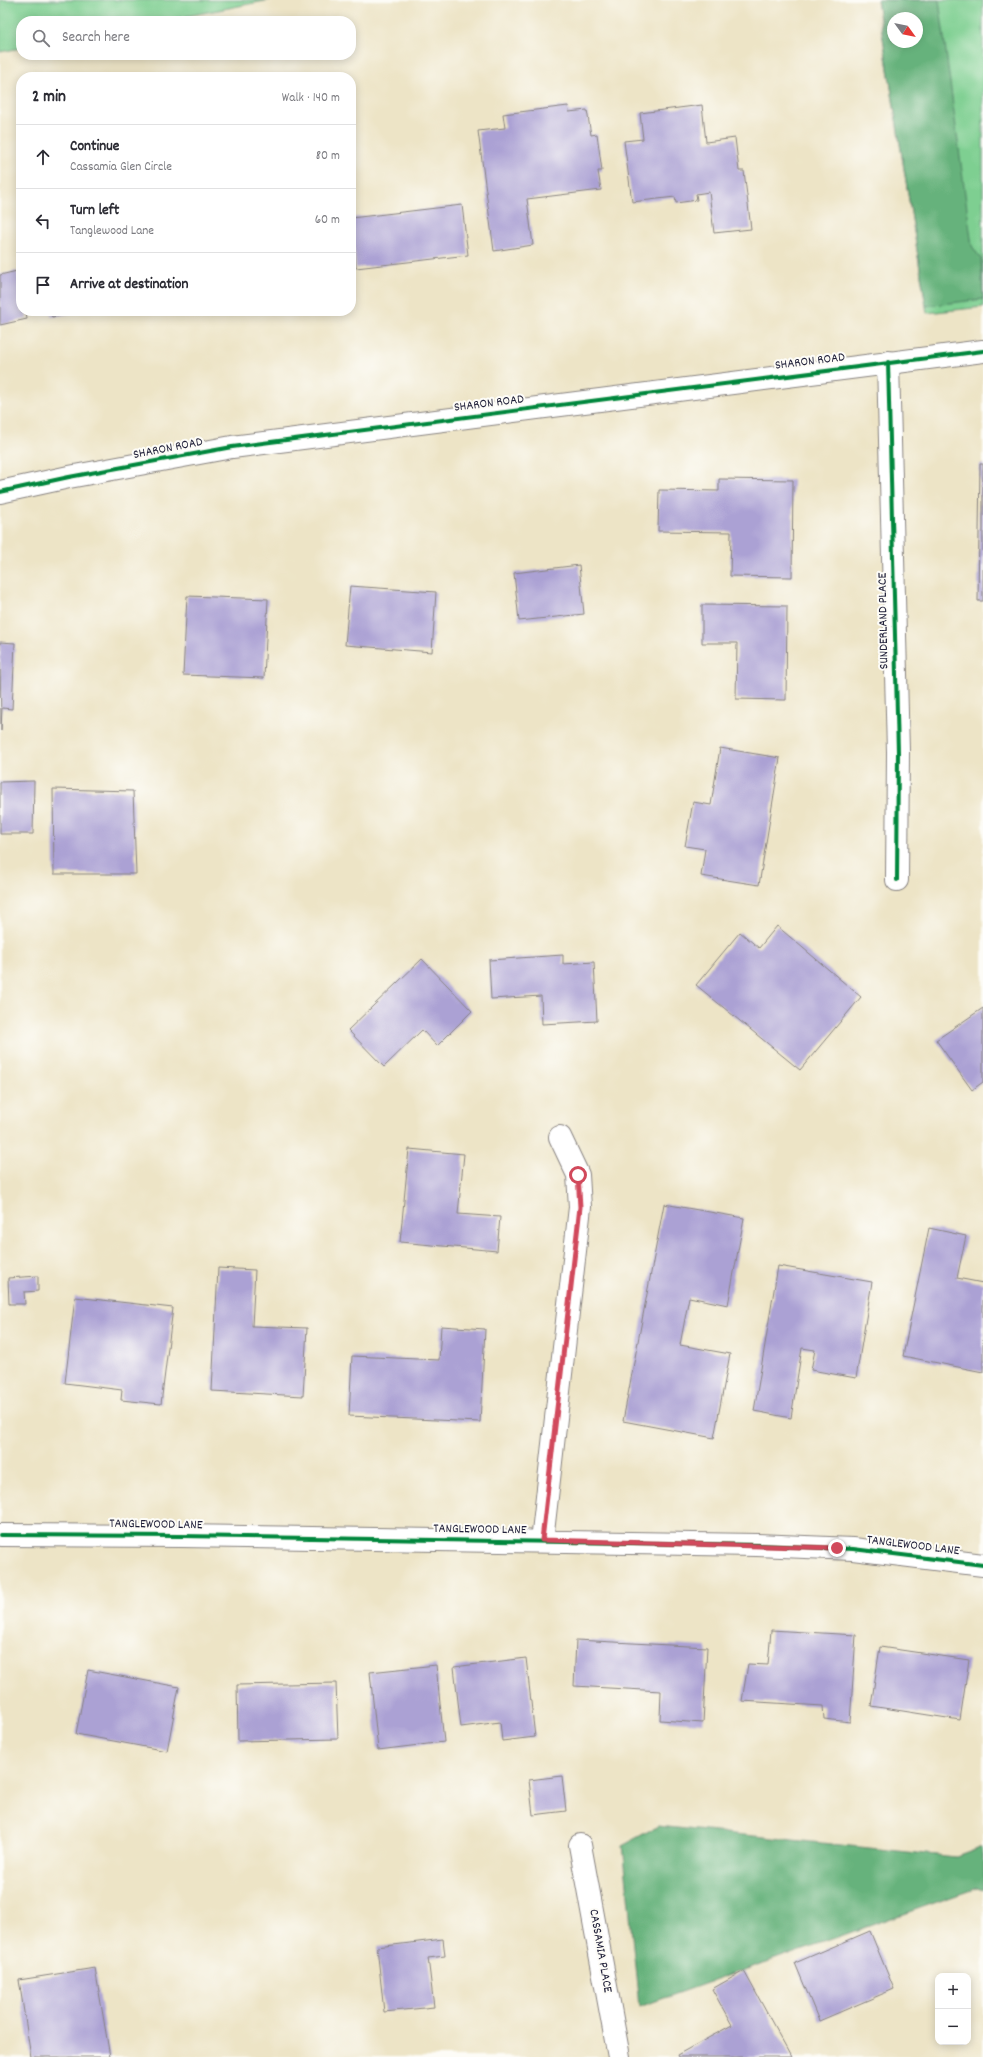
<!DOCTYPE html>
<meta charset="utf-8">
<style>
:root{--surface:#fff;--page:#f2f2f3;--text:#2b2b33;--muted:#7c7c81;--line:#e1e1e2}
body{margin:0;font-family:Dekko,sans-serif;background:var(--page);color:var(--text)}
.controls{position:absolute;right:12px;bottom:12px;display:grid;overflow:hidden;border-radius:8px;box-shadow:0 2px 10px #0003}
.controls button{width:36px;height:36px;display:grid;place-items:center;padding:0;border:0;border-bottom:1px solid var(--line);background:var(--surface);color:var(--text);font:20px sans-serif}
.compass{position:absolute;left:887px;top:12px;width:36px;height:36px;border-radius:50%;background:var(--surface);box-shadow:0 2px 10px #0003;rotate:123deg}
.stop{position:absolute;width:12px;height:12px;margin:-9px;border:3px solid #d1495b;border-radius:50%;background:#fff}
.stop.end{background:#d1495b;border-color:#fff;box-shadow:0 1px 4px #0008}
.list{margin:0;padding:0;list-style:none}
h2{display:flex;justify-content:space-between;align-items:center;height:52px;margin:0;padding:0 16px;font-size:17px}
h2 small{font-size:13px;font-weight:400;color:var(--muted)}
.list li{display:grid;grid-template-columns:26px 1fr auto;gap:12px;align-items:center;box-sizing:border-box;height:64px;padding:0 16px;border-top:1px solid var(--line)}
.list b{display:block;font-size:15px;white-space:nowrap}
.list p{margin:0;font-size:13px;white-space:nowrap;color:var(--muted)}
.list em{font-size:13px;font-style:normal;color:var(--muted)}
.icon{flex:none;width:22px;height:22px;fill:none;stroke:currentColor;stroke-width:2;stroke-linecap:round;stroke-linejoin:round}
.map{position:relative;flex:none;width:983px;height:2057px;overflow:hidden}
.search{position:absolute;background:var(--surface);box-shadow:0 2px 10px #0003;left:16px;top:16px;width:340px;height:44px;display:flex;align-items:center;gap:10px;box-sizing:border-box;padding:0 14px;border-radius:16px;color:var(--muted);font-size:15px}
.panel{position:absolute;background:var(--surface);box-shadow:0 2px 10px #0003;left:16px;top:72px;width:340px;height:244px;border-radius:16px}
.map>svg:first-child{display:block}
.green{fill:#7ecf91;stroke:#507866;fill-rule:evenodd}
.forest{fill:#66b27b;stroke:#446a5b;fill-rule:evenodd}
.building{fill:#aba1d4}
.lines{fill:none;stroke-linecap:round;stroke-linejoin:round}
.minor-casing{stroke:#888380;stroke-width:24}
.tertiary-casing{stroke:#888380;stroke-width:24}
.minor{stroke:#fff;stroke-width:22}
.tertiary{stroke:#fff;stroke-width:22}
.cycleway-casing{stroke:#fdfcf7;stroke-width:6}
.cycleway{stroke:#00873e;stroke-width:4}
.route{stroke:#d1495b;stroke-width:5}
.labels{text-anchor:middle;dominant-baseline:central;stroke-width:4;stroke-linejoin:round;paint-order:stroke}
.street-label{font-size:13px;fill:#22223b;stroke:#fdfcf7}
</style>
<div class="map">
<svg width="983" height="2057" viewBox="0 0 983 2057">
<rect width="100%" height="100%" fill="#fdfcf7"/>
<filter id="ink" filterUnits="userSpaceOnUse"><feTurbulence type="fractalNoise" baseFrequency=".025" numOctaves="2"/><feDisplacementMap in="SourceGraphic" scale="8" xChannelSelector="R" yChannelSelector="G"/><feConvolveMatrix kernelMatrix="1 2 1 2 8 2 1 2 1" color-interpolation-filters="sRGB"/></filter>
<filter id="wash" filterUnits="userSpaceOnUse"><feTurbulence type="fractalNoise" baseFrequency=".012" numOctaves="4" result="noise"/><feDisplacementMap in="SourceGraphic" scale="16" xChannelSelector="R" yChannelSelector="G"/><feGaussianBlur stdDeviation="0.9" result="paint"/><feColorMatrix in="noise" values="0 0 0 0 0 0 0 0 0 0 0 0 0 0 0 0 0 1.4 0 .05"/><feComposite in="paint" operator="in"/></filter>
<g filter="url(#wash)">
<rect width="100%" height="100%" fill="#ede4c6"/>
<path class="green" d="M 0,0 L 270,0 L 162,21 L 21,21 L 21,48 L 0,52 Z
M 877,0 L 983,0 L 983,307 L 927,313 ZM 893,18 L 917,18 L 917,42 L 893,42 Z"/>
<path class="forest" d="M 877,0 L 939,0 L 972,246 L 981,259 L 983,299 L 926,306 ZM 893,18 L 917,18 L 917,42 L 893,42 Z
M 658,1826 L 956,1857 L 983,1847 L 983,1890 L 977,1888 L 639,2007 L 623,1845 Z"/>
<g id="blocks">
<path class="building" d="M 702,105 L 706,142 L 735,138 L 739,171 L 744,171 L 751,229 L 714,233 L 709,192 L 696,194 L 697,200 L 676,203 L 675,197 L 632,202 L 624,141 L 643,139 L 640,113 Z
M 568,106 L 569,112 L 587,110 L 591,135 L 597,134 L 602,171 L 598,171 L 601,190 L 527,199 L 533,245 L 494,251 L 478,131 L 505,128 L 503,114 Z
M 462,205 L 468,255 L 356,268 L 351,218 Z
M 17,271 L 21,290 L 21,311 L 26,311 L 27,319 L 0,325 L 0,275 Z
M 50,311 L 78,311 L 79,312 L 52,317 Z
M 980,464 L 983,464 L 983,601 L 978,601 Z
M 719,479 L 793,480 L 792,577 L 730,576 L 731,532 L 658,531 L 659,490 L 719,491 Z
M 579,565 L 584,614 L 519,621 L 514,573 Z
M 350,586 L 436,592 L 432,652 L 345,645 Z
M 187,596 L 268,599 L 264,678 L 183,675 Z
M 702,605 L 787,606 L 786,700 L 736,699 L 737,643 L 702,643 Z
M 0,642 L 15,643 L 12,709 L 2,708 L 1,731 Z
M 720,748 L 780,758 L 759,885 L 701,876 L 705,849 L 685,846 L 693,802 L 711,805 Z
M 34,781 L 33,834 L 0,834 L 0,782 Z
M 53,789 L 133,791 L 136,874 L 54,874 Z
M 777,926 L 861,997 L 800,1070 L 696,985 L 740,932 L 759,948 Z
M 563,955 L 563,964 L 594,962 L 597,1021 L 542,1024 L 541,996 L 491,999 L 489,960 Z
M 422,959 L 472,1011 L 437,1046 L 422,1030 L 384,1067 L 348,1030 Z
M 983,1008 L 983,1082 L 972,1090 L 936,1040 Z
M 409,1149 L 464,1154 L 458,1214 L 500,1217 L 497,1251 L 400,1242 Z
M 664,1204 L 744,1218 L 728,1305 L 689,1297 L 680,1345 L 730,1354 L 714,1438 L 623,1421 Z
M 929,1228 L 966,1236 L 957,1278 L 983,1283 L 983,1372 L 903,1356 Z
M 778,1266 L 872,1282 L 856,1378 L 811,1370 L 815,1350 L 802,1348 L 791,1418 L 754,1411 Z
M 218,1268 L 255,1270 L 252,1326 L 307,1328 L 303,1396 L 212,1391 Z
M 38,1276 L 38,1291 L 24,1292 L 25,1304 L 9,1304 L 8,1278 Z
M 75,1297 L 173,1308 L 161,1404 L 121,1400 L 122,1390 L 65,1383 Z
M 441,1326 L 485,1329 L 480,1422 L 349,1416 L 352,1356 L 439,1360 Z
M 771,1630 L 856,1635 L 850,1722 L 824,1719 L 823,1706 L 742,1701 L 748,1664 L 768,1665 Z
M 576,1640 L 707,1647 L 703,1723 L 660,1720 L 661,1691 L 574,1686 Z
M 880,1647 L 969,1660 L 960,1720 L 871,1706 Z
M 526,1658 L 535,1737 L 502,1741 L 500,1722 L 461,1727 L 454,1667 Z
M 436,1665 L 444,1742 L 378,1750 L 370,1672 Z
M 88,1670 L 179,1687 L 167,1751 L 76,1734 Z
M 336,1683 L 338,1739 L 238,1741 L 237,1685 Z
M 562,1776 L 566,1811 L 533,1815 L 529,1780 Z
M 870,1931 L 894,1989 L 819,2021 L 795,1963 Z
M 443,1939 L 445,1956 L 428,1958 L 434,2007 L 384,2012 L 377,1947 Z
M 95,1968 L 110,2057 L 31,2057 L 19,1980 Z
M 744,1971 L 791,2057 L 678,2057 L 677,2055 L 732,2025 L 712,1989 Z"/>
</g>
</g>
<g filter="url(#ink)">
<use href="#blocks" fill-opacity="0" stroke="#888380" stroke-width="1"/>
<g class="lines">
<defs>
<path id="minor" d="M 888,362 L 898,752 L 897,880
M 0,1535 L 181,1536 L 757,1545 L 853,1549 L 983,1565
M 542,1541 L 580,1207 L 578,1175 L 560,1137
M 580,1845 L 619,2057"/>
<path id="tertiary" d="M 0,492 L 69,477 L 232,447 L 983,351"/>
</defs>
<use href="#minor" class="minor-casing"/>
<use href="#tertiary" class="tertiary-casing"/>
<use href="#minor" class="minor"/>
<use href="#tertiary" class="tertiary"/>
<defs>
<path id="cycleway" d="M 888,362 L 898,752 L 897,880
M 0,492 L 69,477 L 232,447 L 983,351
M 0,1535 L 181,1536 L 757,1545 L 853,1549 L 983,1565"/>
</defs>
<use href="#cycleway" class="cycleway-casing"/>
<use href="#cycleway" class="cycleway"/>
</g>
</g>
<g class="lines" filter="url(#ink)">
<path class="route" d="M 578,1175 L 580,1207 L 542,1540 L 837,1548"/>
</g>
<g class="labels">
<g class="street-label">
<text transform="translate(810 362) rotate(-7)">SHARON ROAD</text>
<text transform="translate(489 404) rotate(-7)">SHARON ROAD</text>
<text transform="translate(168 449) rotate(-11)">SHARON ROAD</text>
<text transform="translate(884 621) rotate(-91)">SUNDERLAND PLACE</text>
<text transform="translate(156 1525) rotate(1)">TANGLEWOOD LANE</text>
<text transform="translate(480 1530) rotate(1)">TANGLEWOOD LANE</text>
<text transform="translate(913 1546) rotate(7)">TANGLEWOOD LANE</text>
<text transform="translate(600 1951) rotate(80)">CASSAMIA PLACE</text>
</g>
</g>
</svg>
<div class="controls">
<button>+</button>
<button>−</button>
</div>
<svg class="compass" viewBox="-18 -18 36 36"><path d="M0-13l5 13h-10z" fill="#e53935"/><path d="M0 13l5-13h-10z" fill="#7c7c81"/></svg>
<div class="stop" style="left:578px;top:1175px"></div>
<div class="stop end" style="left:837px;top:1548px"></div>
<div class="search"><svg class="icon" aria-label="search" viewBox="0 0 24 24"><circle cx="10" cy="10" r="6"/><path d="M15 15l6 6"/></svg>Search here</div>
<section class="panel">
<h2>2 min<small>Walk · 140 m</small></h2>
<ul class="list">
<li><svg class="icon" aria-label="ahead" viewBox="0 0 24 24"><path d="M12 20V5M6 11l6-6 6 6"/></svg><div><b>Continue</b><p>Cassamia Glen Circle</p></div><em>80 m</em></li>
<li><svg class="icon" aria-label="left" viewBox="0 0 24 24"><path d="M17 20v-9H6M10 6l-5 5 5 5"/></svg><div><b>Turn left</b><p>Tanglewood Lane</p></div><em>60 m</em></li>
<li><svg class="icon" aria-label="arrive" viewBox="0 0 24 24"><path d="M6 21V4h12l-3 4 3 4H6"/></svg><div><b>Arrive at destination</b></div></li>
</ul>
</section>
</div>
